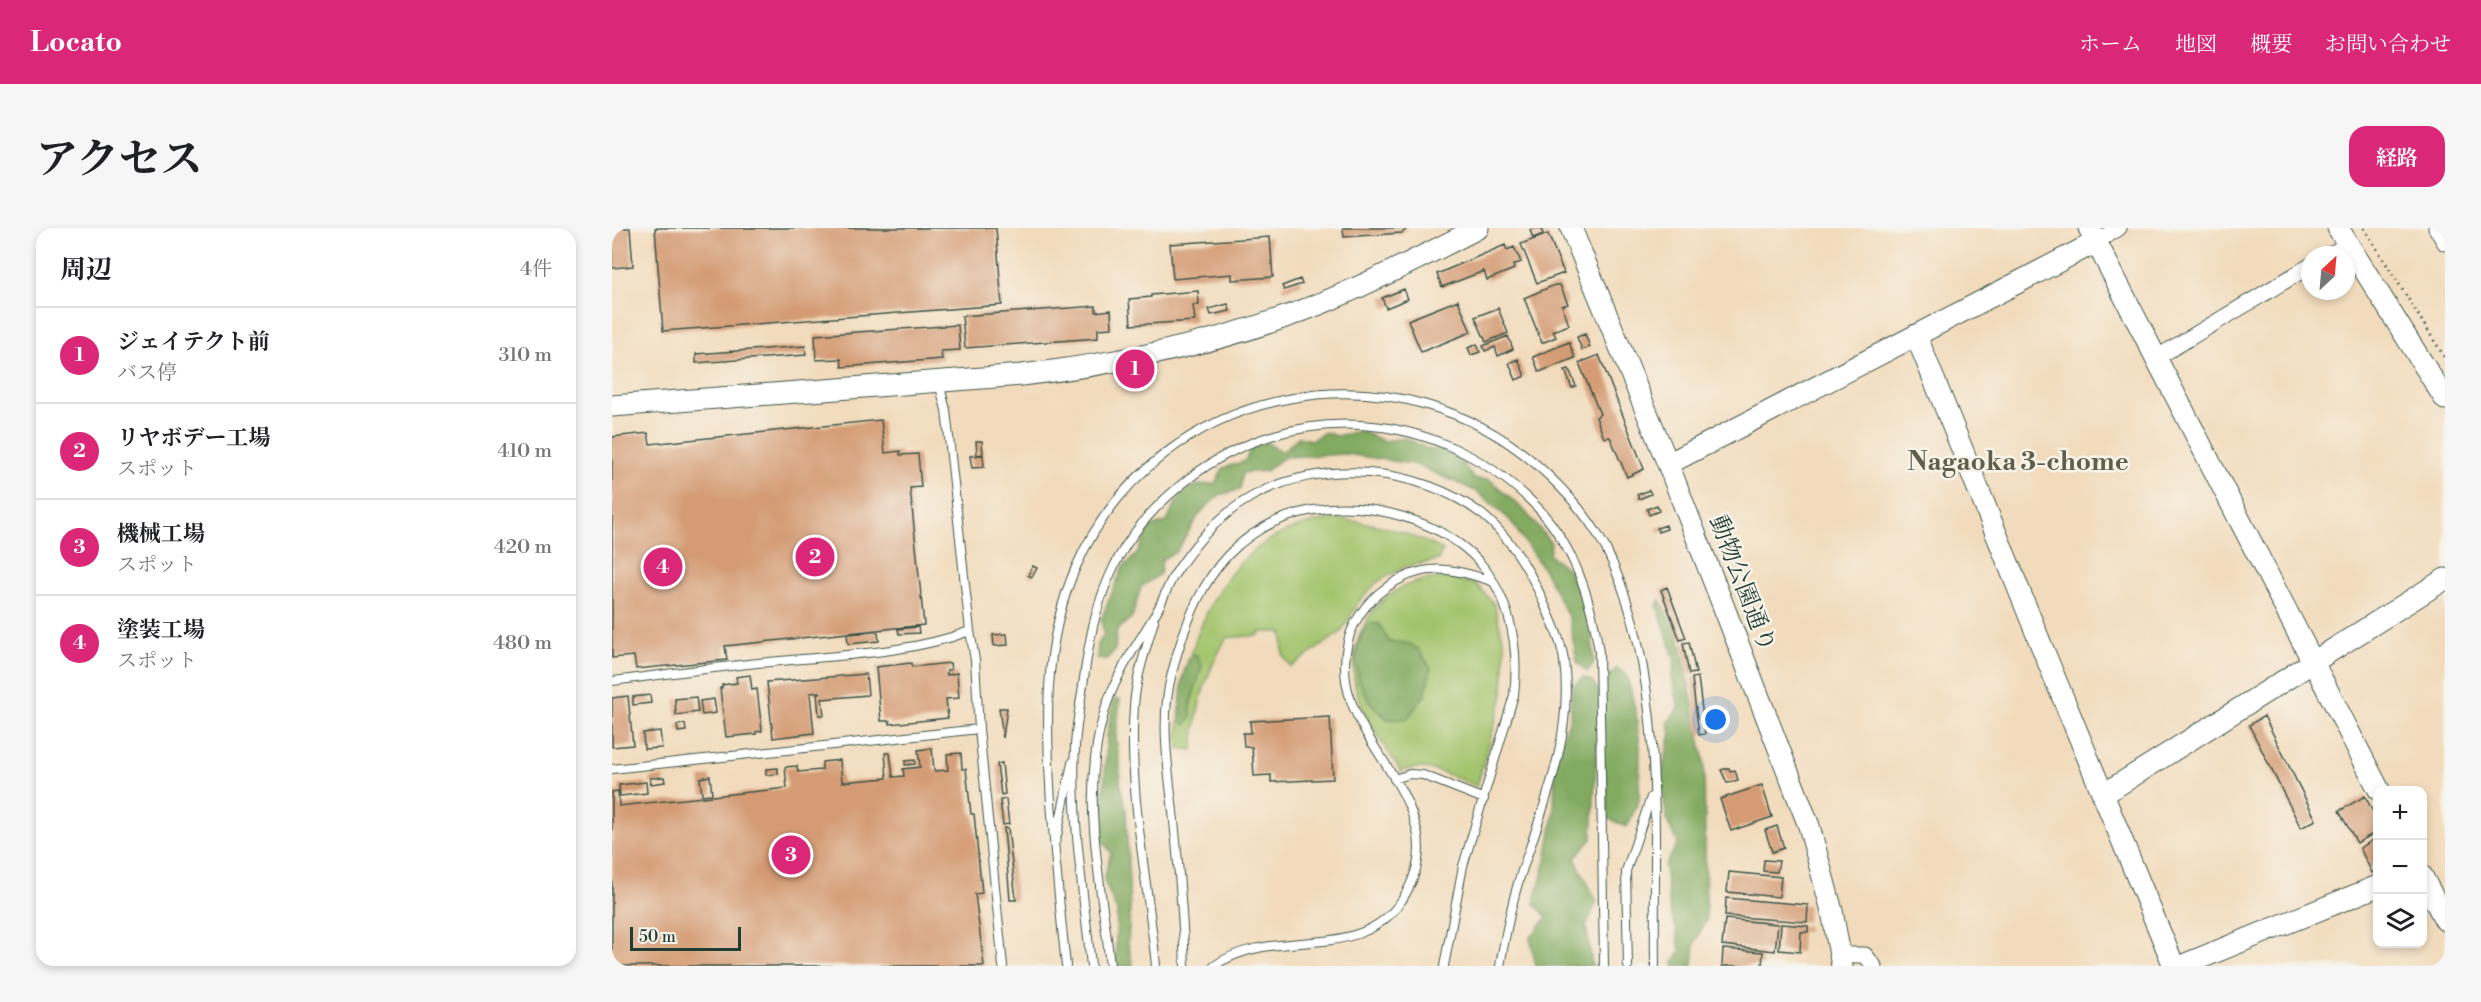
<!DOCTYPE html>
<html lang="ja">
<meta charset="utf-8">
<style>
:root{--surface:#fff;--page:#f6f6f6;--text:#202124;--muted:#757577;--line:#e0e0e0;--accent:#db2777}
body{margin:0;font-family:"Libre Bodoni","Noto Serif JP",serif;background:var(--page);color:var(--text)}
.controls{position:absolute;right:18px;bottom:18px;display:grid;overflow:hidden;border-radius:12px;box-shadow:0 3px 9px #0003}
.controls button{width:54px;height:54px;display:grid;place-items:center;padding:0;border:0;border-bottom:2px solid var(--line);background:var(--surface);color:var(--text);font:30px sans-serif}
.compass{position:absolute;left:1689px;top:18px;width:54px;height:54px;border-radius:50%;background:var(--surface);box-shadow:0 3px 9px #0003;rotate:26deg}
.scale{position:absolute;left:18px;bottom:15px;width:111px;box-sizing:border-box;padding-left:6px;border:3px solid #1f3d34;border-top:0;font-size:16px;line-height:21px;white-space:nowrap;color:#1f3d34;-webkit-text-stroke:4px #f7f3e8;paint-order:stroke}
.you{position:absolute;left:1104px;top:492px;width:21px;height:21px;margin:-15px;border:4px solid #fff;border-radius:50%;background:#1a73e8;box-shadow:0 0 0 9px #1a73e833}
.badge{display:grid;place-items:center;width:39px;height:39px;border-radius:50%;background:var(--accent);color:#fff;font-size:20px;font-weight:700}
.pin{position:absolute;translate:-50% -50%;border:3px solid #fff;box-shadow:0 2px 6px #0006}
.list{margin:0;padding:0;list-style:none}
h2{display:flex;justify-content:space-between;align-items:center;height:78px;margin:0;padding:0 24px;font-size:26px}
h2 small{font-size:20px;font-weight:400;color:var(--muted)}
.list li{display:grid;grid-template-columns:39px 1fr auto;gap:18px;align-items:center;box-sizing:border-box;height:96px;padding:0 24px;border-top:2px solid var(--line)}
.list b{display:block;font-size:22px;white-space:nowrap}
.list p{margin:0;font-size:20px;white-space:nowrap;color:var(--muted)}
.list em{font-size:20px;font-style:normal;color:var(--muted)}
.icon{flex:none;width:33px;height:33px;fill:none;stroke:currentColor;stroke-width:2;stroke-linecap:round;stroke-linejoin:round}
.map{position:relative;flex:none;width:1833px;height:738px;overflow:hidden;border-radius:18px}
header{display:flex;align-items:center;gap:36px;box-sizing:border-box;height:84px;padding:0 30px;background:var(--accent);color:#fff}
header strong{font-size:28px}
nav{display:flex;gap:33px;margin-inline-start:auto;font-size:21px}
.intro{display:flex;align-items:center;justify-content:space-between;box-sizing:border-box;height:144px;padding:0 36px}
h1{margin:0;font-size:42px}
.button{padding:15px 27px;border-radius:18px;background:var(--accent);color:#fff;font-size:21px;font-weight:700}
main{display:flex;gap:36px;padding:0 36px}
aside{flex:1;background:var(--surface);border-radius:18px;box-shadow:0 3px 9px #0003}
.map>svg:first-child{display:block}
.green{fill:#a3c46c;stroke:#618050;stroke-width:1.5}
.forest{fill:#82aa60;stroke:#50744a;stroke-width:1.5}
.building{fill:#d49b74}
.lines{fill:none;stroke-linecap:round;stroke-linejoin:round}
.lane-casing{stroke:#3f5548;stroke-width:10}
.street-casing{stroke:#3f5548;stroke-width:17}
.secondary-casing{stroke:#3f5548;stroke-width:23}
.path{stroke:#3f5548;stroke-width:3;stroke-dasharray:1.5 4.5;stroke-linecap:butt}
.lane{stroke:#fff;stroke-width:8}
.street{stroke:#fff;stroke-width:15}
.secondary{stroke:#fff;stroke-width:21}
.labels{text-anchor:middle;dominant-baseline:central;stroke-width:5;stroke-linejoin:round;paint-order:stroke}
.street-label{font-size:24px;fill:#1f3d34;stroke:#f7f3e8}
.neighbourhood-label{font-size:26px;font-weight:bold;fill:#5e5e4a;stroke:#f7f3e8}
</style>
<header>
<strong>Locato</strong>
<nav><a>ホーム</a><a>地図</a><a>概要</a><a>お問い合わせ</a></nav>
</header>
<div class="intro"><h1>アクセス</h1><a class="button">経路</a></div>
<main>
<aside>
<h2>周辺<small>4件</small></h2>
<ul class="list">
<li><span class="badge">1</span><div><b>ジェイテクト前</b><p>バス停</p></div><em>310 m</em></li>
<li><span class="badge">2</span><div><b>リヤボデー工場</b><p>スポット</p></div><em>410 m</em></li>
<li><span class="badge">3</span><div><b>機械工場</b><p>スポット</p></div><em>420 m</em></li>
<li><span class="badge">4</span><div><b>塗装工場</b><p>スポット</p></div><em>480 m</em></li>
</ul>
</aside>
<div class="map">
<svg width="1833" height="738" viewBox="0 0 1833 738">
<rect width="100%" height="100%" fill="#f7f3e8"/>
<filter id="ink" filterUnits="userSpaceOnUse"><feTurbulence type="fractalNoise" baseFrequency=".0167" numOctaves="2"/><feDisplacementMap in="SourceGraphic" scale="12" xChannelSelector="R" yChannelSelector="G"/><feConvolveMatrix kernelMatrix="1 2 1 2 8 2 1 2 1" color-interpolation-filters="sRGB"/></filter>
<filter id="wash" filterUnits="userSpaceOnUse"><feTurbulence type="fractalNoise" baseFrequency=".008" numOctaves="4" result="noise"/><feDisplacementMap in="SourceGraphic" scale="24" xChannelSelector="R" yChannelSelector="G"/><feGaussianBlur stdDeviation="1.35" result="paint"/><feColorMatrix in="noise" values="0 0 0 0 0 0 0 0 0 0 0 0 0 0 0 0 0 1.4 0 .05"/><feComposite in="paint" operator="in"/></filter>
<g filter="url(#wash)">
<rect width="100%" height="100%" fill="#f2dbbc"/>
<path class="green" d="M 718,291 C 760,293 794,303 831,322 L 826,332 L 792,339 L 765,354 L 747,373 L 729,404 L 679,439 L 671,427 L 670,404 L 648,404 L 647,407 L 614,410 C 593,449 584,477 581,522 L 567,520 C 565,478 572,442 587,403 C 612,340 649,302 718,291 Z
M 831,349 L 864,356 L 882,376 L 893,418 L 891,467 L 865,558 C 842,550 812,532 789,544 C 775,521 757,498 748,473 C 731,430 750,379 791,359 C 803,353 817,351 831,349 Z"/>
<path class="forest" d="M 748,203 L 772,213 L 794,210 L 817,222 L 829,221 L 846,229 L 862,251 L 877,251 L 912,282 L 939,315 L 937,327 L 958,343 L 978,387 L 982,434 L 975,444 L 965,434 L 957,390 L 933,344 L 898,292 L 864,263 L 802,236 L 734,226 L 673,229 L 653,243 L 630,245 L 628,262 L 607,267 L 588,285 L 564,324 L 550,331 L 548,346 L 529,359 L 520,389 L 505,402 L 503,422 L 494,432 L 485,430 L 486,416 L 492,406 L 489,392 L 499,367 L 511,339 L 525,326 L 538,299 L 555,294 C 567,267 571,255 603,256 L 611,240 L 633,233 L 639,220 L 653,214 L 671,224 L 686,209 L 700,212 L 713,204 L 724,208 Z
M 1048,371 L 1069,416 L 1092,533 L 1094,693 L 1083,714 L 1081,738 L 1062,738 L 1061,736 L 1068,723 L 1064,699 L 1058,684 L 1053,638 L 1066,615 L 1055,593 L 1049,548 L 1059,505 L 1056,494 L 1067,480 L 1060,449 L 1063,433 L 1045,377 Z
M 758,395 L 767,396 L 777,414 C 804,413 806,419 819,441 L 813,467 L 795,491 C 789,491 781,492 775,491 C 772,489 768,484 765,481 C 742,461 736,418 758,395 Z
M 579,427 L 585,427 L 590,438 L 579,474 L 579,489 L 574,497 L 570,494 C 569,472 567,447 579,427 Z
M 1005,440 L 1015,448 L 1024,485 L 1028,518 L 1027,573 L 1015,599 L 995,590 L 995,553 L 985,513 L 980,611 L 963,630 L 985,674 L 974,697 L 980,738 L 924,738 L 918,710 L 935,689 L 922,675 L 934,633 L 942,585 L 943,530 L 958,491 L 960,459 L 971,449 L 980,453 L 986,462 L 991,462 L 996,449 Z
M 508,471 L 504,512 L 508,536 L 508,557 L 514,581 L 518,683 L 516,715 L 521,738 L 503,738 L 505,683 L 492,652 L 499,625 L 489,610 L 495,508 L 502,472 Z"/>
<g id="blocks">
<path class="building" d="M 0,0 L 18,0 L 21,38 L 0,40 Z
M 43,0 L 384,0 L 390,77 L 51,103 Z
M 731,0 L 796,0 L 790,5 L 732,9 Z
M 922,0 L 929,0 L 931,6 L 921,10 L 918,2 Z
M 936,6 L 952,45 L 925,55 L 909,16 Z
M 658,9 L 661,49 L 620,52 L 620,46 L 561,51 L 558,16 Z
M 893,17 L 895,22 L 902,19 L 909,34 L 901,37 L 902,41 L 875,52 L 872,43 L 830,59 L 825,46 Z
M 688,51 L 690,56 L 672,62 L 670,58 Z
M 943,57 L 948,57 L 956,76 L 950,78 L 957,97 L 941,103 L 944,109 L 930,115 L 912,70 Z
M 792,61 L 796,71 L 774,80 L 770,70 Z
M 586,63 L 587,77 L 581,77 L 583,93 L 519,97 L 517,71 L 539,69 L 539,67 Z
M 846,72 L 859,104 L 809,124 L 796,92 Z
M 616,76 L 618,83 L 599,87 L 597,81 Z
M 484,78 L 484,84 L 499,82 L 500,100 L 486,101 L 486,110 L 353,120 L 350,88 Z
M 886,80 L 896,105 L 874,114 L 863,89 Z
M 346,97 L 348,122 L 329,123 L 330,131 L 230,139 L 229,131 L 204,132 L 203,107 Z
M 973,106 L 978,119 L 970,122 L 965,109 Z
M 896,108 L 901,121 L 886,128 L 883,119 L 873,123 L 871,118 Z
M 957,114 L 963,130 L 927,144 L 921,129 Z
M 865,116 L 868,124 L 859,127 L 856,120 Z
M 193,118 L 194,127 L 84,135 L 84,126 Z
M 987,127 L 1032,241 L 1015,249 L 998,209 L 992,210 L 984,189 L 988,186 L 967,135 Z
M 906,131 L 913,148 L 904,152 L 897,135 Z
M 957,141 L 964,158 L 960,160 L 953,142 Z
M 269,192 L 273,225 L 288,223 L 288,227 L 306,226 L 309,259 L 298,260 L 312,397 L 113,418 L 115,432 L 24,441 L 22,428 L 0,430 L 0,209 L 36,205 L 38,216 Z
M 364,213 L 370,213 L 371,226 L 365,227 Z
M 371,227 L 372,239 L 360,240 L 358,228 Z
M 1037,262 L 1039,266 L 1027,271 L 1025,267 Z
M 1045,277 L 1047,283 L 1037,287 L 1035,281 Z
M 1054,297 L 1055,301 L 1046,304 L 1045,300 Z
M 421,338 L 425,340 L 420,349 L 416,347 Z
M 1055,359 L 1074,410 L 1068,412 L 1049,362 Z
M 306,399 L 307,405 L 287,406 L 286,401 Z
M 266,404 L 267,413 L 236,416 L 235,406 Z
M 395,406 L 396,417 L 382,418 L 381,407 Z
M 1077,414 L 1084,445 L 1077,446 L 1071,415 Z
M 299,435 L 300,439 L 338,435 L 339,442 L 335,442 L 335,447 L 345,445 L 347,470 L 334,471 L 336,490 L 278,496 L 278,493 L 269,493 L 264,439 Z
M 254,446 L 256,467 L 210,471 L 212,487 L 207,487 L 205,466 L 209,464 L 198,465 L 202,505 L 161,510 L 155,454 Z
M 138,447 L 140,462 L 145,461 L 150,503 L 144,504 L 144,506 L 114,509 L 108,460 L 110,460 L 110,457 L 125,455 L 124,449 Z
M 1086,449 L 1093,506 L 1087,507 L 1080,450 Z
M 38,467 L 39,475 L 21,477 L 21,469 Z
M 16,468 L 21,517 L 0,519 L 0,470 Z
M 84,469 L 86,484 L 64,487 L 63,471 Z
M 102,471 L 104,485 L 90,487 L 88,473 Z
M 387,480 L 395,480 L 391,510 Z
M 1652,488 L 1704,592 L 1689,600 L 1637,497 Z
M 718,489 L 721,551 L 659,554 L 659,547 L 642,548 L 640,519 L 632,519 L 631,505 L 639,505 L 638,493 Z
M 73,496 L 74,503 L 66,504 L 65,497 Z
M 48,503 L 50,520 L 32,521 L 31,505 Z
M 320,520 L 322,543 L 336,542 L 335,526 L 349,525 L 350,541 L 354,541 L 359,586 L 362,586 L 370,665 L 363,666 L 372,738 L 0,738 L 0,564 L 6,563 L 7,578 L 175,560 L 173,539 L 185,538 L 186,544 L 210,542 L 210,534 L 228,532 L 230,554 L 275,550 L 273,525 L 278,525 L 281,549 L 292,548 L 291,541 L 308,539 L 306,522 Z
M 303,532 L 303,536 L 293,537 L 293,533 Z
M 390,535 L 393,566 L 389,567 L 385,536 Z
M 166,540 L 166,546 L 154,547 L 154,541 Z
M 1117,540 L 1118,543 L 1123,542 L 1126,552 L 1115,555 L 1109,542 Z
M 98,548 L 100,566 L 90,567 L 88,550 Z
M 52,549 L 53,554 L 39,556 L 38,550 Z
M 34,554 L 35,565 L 8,568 L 7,557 Z
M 1150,557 L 1160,589 L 1119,603 L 1108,571 Z
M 1753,568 L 1766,594 L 1766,603 L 1745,615 L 1727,583 Z
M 394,571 L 397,596 L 391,597 L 388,572 Z
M 1165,598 L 1172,620 L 1160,624 L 1153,602 Z
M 392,600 L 396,600 L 404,672 L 398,672 Z
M 1766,609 L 1766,642 L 1760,645 L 1748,620 Z
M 1152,632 L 1167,633 L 1165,644 L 1151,643 Z
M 1117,644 L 1169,649 L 1167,669 L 1115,664 Z
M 1114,670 L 1196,677 L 1195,694 L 1113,688 Z
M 1113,691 L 1166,696 L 1163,723 L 1110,717 Z
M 1169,696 L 1196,698 L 1196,704 L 1189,704 L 1188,724 L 1167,722 Z
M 1111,721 L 1151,724 L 1150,738 L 1110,738 Z"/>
</g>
</g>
<g filter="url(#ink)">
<use href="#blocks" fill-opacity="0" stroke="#3f5548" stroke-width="1.5"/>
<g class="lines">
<defs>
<path id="lane" d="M 327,155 L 334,182 L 358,403 L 363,432 L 367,501 L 391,738
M 542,393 C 534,421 524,449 522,478 C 516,562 536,654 544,738
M 0,453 C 56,446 112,438 168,433 C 232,427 298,425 358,403
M 0,541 L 367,501
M 782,551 L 798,546 L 811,547 L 872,571
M 444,612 L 460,535
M 454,738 C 448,683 443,629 439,574 C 434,495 431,414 464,339 C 546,152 793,107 938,249 C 959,269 979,293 993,319 C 1055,442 1041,604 1043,738
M 479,738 C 472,666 459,592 463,519 C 464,496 469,473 472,450 C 477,414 483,380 498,347 C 515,308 542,278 575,252 C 679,171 821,180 917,271 C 960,311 979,368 987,424 L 992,738
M 498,738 C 490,655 468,572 491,489 C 502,447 524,419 545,383 C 551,372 555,360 561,349 C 581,317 606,288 639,269 C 709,230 807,238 871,287 C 900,311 920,346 934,380 C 942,397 950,415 952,433 C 962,510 930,581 907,652 C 898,681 893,709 888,738
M 573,738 C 571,690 567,642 562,593 C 557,544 547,493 560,445 C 570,405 587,357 616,327 C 663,278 730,270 792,289 C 824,299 853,314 874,342 C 900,379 907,423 902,467 L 851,638 L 832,738
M 602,738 C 661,696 746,738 790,672 C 803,651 811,628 805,603 C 790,534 717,490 736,413 C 741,393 755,374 771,362 C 809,333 840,339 882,354
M 1016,738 L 1014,643 L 1039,569"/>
<path id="street" d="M 1824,0 L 1833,15
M 1484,14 L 1507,0
M 1717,27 L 1736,16
M 1544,130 L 1698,38
M 1230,727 L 1253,727 L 1262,738"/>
<path id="secondary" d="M 959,0 L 1056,236 L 1197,598 L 1220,683 L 1230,738
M 1477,0 L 1767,562
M 1726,0 L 1833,171
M 1304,107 L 1432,424 L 1562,738
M 0,178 L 410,147 C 512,135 615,114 710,75 C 763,53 814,27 866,0
M 1056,236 L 1484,14
M 1492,566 L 1833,351
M 1810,648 L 1833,692
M 1569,738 L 1766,658"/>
</defs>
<use href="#lane" class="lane-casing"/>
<use href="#street" class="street-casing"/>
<use href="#secondary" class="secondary-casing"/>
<path class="path" d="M 1752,0 L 1833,130"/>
<use href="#lane" class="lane"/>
<use href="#street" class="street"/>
<use href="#secondary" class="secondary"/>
</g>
</g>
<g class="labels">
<g class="street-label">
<text transform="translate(1130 356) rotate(69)">動物公園通り</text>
</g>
<g class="neighbourhood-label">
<text x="1406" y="234">Nagaoka 3-chome</text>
</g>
</g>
</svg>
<div class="controls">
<button>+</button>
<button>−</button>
<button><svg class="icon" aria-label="layers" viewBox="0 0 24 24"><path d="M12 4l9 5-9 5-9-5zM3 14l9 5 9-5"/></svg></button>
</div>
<svg class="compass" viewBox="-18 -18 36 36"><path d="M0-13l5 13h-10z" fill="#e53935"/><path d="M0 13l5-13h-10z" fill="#757577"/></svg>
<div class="scale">50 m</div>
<div class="you"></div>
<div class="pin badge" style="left:523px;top:141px">1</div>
<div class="pin badge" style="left:203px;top:329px">2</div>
<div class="pin badge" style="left:179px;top:627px">3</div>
<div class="pin badge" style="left:51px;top:339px">4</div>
</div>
</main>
